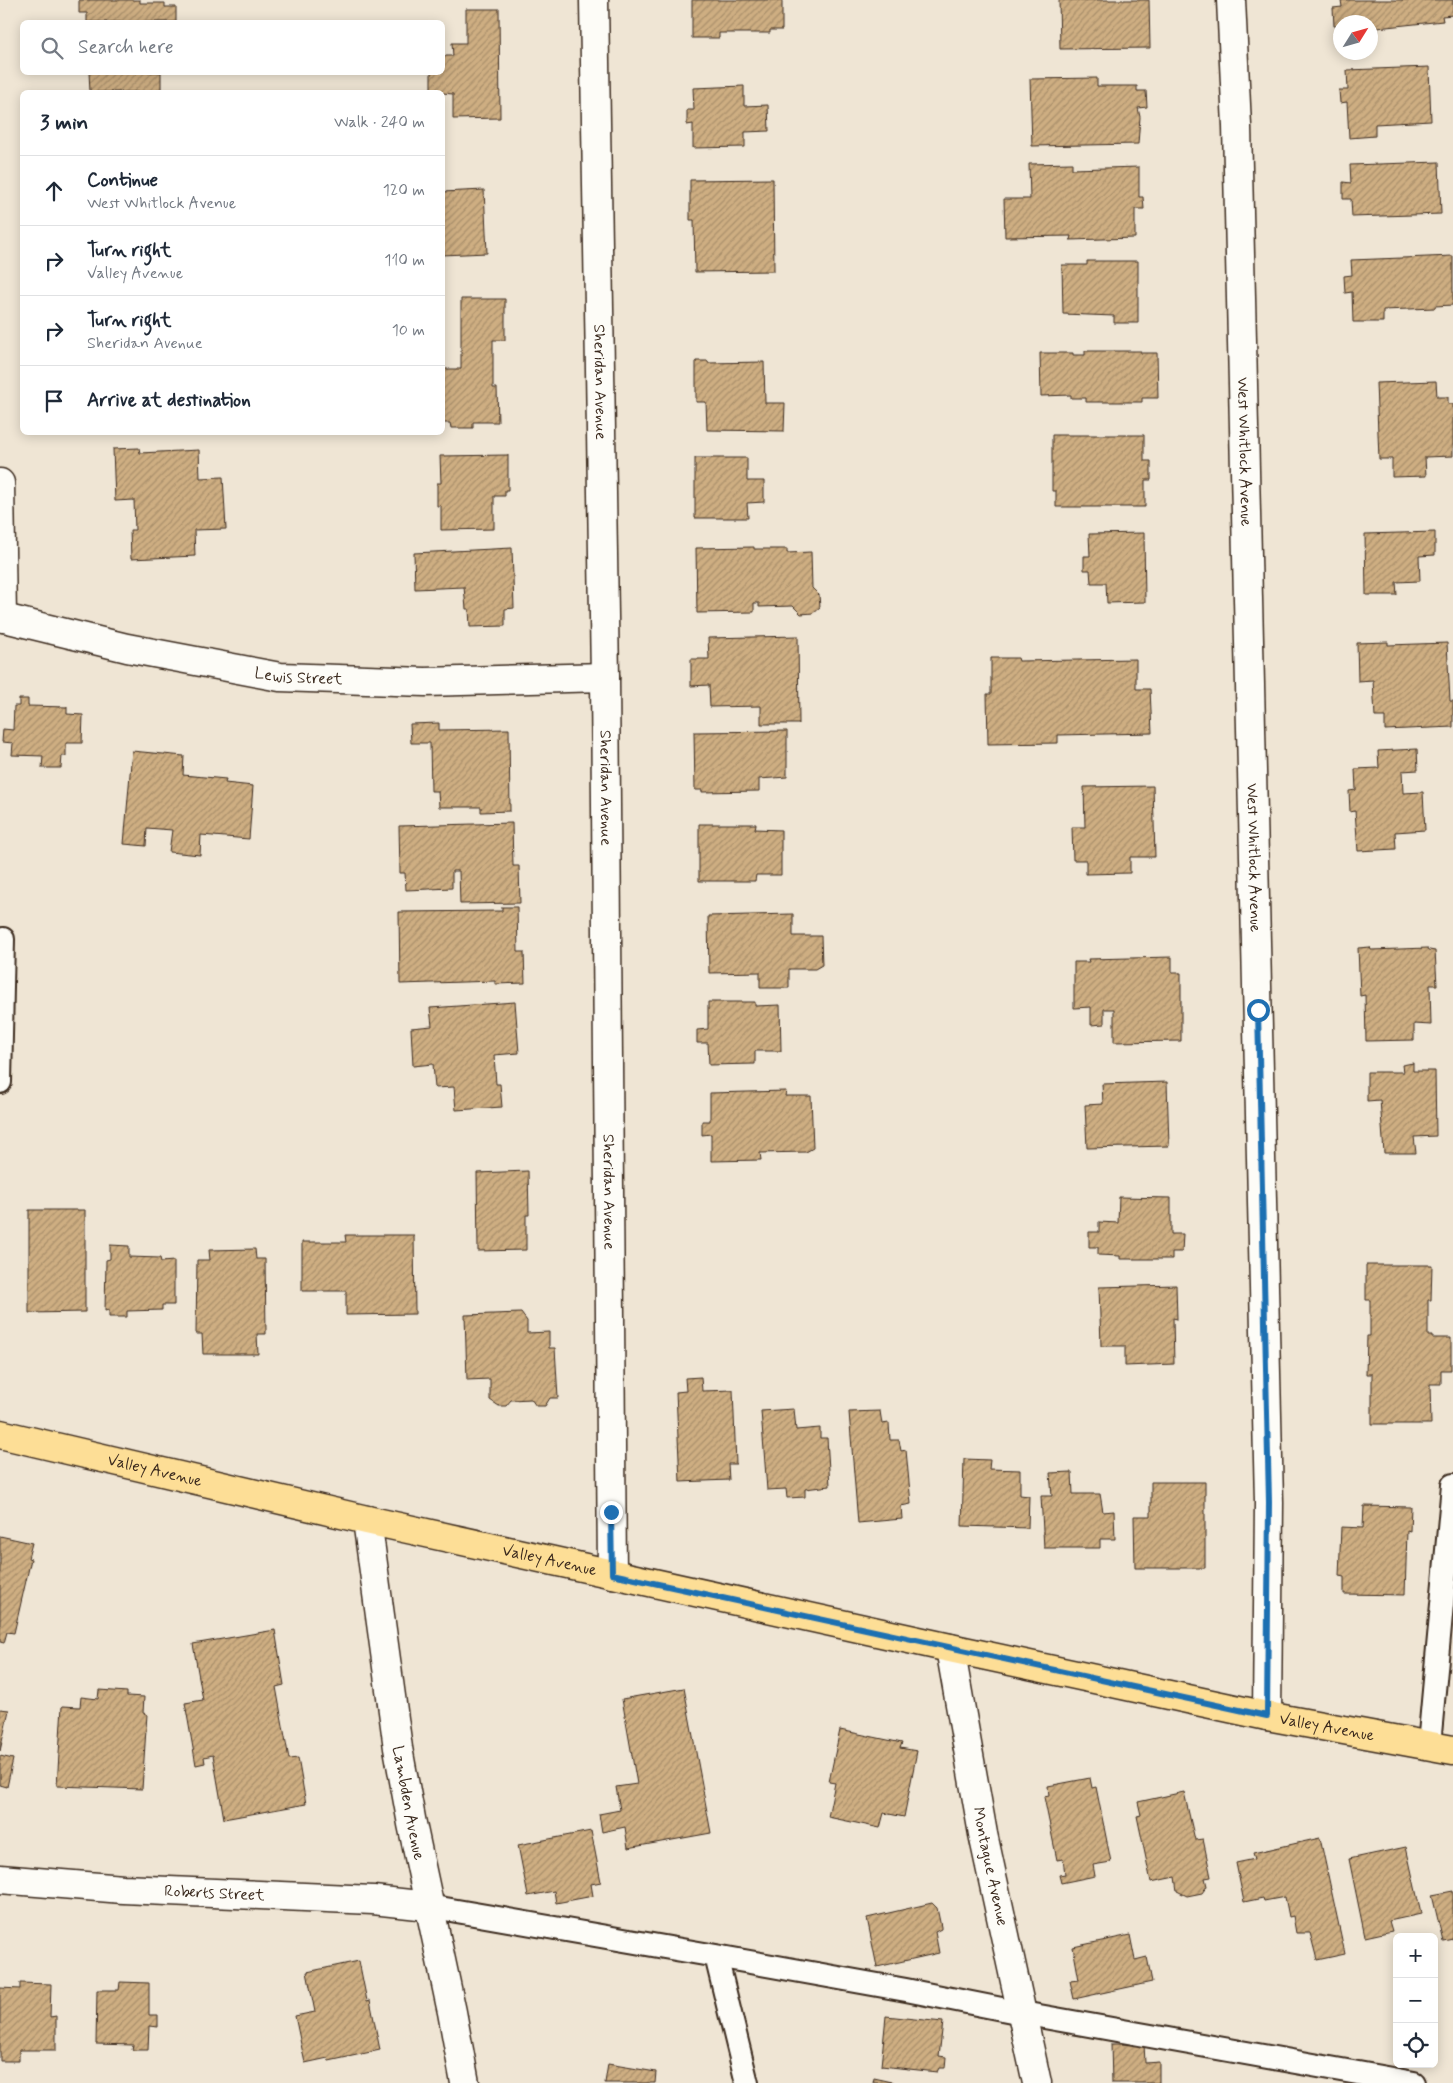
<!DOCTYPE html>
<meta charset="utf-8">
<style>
:root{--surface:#fff;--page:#f2f2f3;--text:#1f2937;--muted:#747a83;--line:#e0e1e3}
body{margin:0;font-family:Mynerve,sans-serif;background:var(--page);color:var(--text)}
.controls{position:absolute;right:15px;bottom:15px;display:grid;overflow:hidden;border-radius:8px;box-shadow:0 2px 12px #0003}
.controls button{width:45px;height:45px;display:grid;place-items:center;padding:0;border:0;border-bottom:1px solid var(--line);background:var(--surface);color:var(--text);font:25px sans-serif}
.compass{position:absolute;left:1333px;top:15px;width:45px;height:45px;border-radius:50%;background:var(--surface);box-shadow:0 2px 12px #0003;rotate:53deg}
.stop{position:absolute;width:15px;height:15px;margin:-11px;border:4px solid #1f6fb2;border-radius:50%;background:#fff}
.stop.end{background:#1f6fb2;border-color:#fff;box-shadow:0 1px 5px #0008}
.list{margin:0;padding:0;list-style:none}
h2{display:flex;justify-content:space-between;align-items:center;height:65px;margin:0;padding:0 20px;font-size:21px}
h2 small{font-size:16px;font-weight:400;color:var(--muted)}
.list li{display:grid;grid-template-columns:32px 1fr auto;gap:15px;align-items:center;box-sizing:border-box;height:70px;padding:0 20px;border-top:1px solid var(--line)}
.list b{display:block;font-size:19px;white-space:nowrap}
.list p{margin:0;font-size:16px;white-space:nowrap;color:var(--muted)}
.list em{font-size:16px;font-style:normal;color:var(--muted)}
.icon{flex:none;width:28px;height:28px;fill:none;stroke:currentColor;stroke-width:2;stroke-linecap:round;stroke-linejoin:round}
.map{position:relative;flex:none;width:1453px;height:2083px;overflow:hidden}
.search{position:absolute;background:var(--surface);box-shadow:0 2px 12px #0003;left:20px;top:20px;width:425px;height:55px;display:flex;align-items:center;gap:12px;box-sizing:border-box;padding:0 18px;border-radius:8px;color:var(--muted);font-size:19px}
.panel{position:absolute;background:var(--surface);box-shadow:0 2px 12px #0003;left:20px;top:90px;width:425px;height:345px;border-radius:8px}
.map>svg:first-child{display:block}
.building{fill:url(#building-hatch);stroke:#3b2a1e}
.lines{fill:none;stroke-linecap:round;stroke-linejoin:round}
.service-casing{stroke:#3b2a1e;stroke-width:26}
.minor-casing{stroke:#3b2a1e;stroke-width:31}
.primary-casing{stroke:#3b2a1e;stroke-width:31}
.service{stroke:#fdfcf7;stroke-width:22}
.minor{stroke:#fdfcf7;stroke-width:28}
.primary{stroke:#fdde96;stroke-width:28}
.route{stroke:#1f6fb2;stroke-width:6}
.labels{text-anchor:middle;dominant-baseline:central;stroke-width:4;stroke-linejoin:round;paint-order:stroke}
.street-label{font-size:16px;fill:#3b2a1e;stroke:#fdfcf7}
</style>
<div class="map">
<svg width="1453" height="2083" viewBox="0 0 1453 2083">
<defs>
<pattern id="building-hatch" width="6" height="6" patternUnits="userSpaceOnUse" patternTransform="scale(1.25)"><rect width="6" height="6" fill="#ceae82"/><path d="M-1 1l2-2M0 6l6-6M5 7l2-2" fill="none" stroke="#a88e6a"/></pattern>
</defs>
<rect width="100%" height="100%" fill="#efe5d4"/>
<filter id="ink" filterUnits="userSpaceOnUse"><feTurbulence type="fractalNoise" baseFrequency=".02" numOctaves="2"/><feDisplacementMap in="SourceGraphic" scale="10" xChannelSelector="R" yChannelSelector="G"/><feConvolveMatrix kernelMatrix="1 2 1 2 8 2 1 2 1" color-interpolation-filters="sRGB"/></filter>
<g filter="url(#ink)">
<path class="building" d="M 79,0 L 140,0 L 140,3 L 165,3 L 165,7 L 176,7 L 176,22 L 87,22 L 87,13 L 79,13 Z
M 692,0 L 782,0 L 782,30 L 770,30 L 770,33 L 719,33 L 719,38 L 692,38 Z
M 1059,0 L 1149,0 L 1150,48 L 1060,49 Z
M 1341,0 L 1453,0 L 1453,15 L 1442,16 L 1443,21 L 1377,28 L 1378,31 L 1370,31 L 1370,22 L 1340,22 L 1340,26 L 1334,26 L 1333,8 L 1342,7 Z
M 466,9 L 499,9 L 500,118 L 453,119 L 453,94 L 431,92 L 431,72 L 442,72 L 442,56 L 453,56 L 452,43 L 466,43 Z
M 1429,67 L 1431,121 L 1375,124 L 1375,136 L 1349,138 L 1347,102 L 1340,103 L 1339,90 L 1348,90 L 1347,70 Z
M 89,72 L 161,72 L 161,92 L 90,92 Z
M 1097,78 L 1097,86 L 1137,86 L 1137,91 L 1146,91 L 1147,107 L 1138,108 L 1140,117 L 1138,144 L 1032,146 L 1030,79 Z
M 744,86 L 744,106 L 768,105 L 769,131 L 745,132 L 745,147 L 693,148 L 693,124 L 687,125 L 687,110 L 694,110 L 693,88 Z
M 1439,162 L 1441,214 L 1352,217 L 1351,199 L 1343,199 L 1343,182 L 1351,183 L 1350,165 Z
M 1072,163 L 1072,169 L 1139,167 L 1139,197 L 1143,197 L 1144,209 L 1135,209 L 1135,238 L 1070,240 L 1071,236 L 1005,237 L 1004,199 L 1030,199 L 1029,164 Z
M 773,179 L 774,271 L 695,272 L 694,220 L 690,220 L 690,180 Z
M 484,190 L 487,253 L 442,255 L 442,192 Z
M 1453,256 L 1453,305 L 1435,306 L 1435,308 L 1383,310 L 1383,322 L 1353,322 L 1352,292 L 1345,293 L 1344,276 L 1352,275 L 1351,260 Z
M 1087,261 L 1138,261 L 1138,323 L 1114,323 L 1114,316 L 1063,314 L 1062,265 L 1087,265 Z
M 461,299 L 505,299 L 505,340 L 493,340 L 493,388 L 497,388 L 498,422 L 473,422 L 473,428 L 451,428 L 450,423 L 442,423 L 442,369 L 461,369 Z
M 1085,351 L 1141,351 L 1141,353 L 1157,353 L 1158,398 L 1142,398 L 1142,402 L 1086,402 L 1086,398 L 1071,398 L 1071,395 L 1041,396 L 1040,353 L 1073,353 L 1073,355 L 1085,355 Z
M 696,361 L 708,361 L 708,363 L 764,362 L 765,403 L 785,403 L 784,431 L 707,430 L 706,402 L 696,402 Z
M 1436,381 L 1437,397 L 1448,397 L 1448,404 L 1453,404 L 1453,456 L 1425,457 L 1426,476 L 1392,477 L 1392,459 L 1379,459 L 1376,383 Z
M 1052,435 L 1144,435 L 1144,461 L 1151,461 L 1151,480 L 1145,480 L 1145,507 L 1056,507 L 1056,491 L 1052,491 Z
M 139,448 L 140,453 L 199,450 L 200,478 L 223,477 L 226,529 L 194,530 L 195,556 L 131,559 L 130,530 L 135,530 L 134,500 L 115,501 L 113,449 Z
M 508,455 L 508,490 L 505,490 L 505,496 L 494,496 L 494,529 L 441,530 L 441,506 L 437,506 L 437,483 L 441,483 L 440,456 Z
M 695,458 L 747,458 L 747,481 L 764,481 L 764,502 L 747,503 L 748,518 L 695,518 Z
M 1435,532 L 1435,555 L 1419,556 L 1420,581 L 1396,582 L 1397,595 L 1366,595 L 1365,534 Z
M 1144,533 L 1145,602 L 1107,603 L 1106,583 L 1091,583 L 1090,570 L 1084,570 L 1084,556 L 1090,556 L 1089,534 Z
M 754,547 L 754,549 L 787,549 L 787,553 L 811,552 L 812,588 L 819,595 L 820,607 L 813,613 L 801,614 L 793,606 L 759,607 L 759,603 L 754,603 L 754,612 L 697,613 L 696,548 Z
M 512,548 L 514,608 L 505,609 L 505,626 L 470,627 L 469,609 L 466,609 L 464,587 L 415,589 L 414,553 Z
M 798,636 L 799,724 L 761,724 L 761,706 L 710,707 L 709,685 L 691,686 L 691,659 L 709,659 L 708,638 Z
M 1388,642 L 1388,645 L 1447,643 L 1450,701 L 1453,701 L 1453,727 L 1385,730 L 1385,717 L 1375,717 L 1373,680 L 1358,681 L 1357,643 Z
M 991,658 L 1018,658 L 1019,661 L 1136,659 L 1136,689 L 1150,689 L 1152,733 L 1058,735 L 1058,743 L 988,744 L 987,694 L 991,694 Z
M 19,699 L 28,699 L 28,706 L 67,707 L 67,714 L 83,715 L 82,743 L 66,743 L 66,756 L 62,756 L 61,768 L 42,768 L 43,756 L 12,755 L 13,743 L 2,742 L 3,729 L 13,730 L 14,706 L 19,706 Z
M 439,723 L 439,730 L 509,729 L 510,811 L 481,812 L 481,807 L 439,807 L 438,791 L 431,791 L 430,743 L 411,743 L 410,724 Z
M 787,731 L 787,777 L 759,779 L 759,791 L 702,792 L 702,790 L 695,790 L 694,732 Z
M 1417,749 L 1418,770 L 1402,771 L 1403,793 L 1423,792 L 1425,830 L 1395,832 L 1396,849 L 1358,851 L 1355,811 L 1350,812 L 1349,791 L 1356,790 L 1355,769 L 1379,768 L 1378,751 Z
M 132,751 L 184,756 L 183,775 L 226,779 L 225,783 L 253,786 L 249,839 L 201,835 L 200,855 L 169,852 L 172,830 L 147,828 L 146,846 L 124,844 Z
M 1153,786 L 1155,857 L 1130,857 L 1130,873 L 1086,874 L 1086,860 L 1073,860 L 1072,827 L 1085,827 L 1084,787 Z
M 512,823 L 513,866 L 519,866 L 520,903 L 460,904 L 459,871 L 452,871 L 452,888 L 406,890 L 405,873 L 400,873 L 399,826 Z
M 699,824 L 756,824 L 755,829 L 781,830 L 781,875 L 756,875 L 755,881 L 699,881 Z
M 502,907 L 517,907 L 518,952 L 524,952 L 525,983 L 495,984 L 495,981 L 400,984 L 399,912 L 502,911 Z
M 793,914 L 793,936 L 821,936 L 822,965 L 815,969 L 789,969 L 789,988 L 760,988 L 760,972 L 709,973 L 708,916 Z
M 1370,947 L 1371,950 L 1428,948 L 1429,950 L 1435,951 L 1437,985 L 1430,985 L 1431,1025 L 1414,1024 L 1414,1040 L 1366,1041 L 1365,995 L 1360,996 L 1358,948 Z
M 1172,957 L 1172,973 L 1181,973 L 1181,1041 L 1114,1042 L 1114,1009 L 1104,1009 L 1104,1024 L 1091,1025 L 1091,1007 L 1074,1008 L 1074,962 L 1089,962 L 1088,959 Z
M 515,1002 L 519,1053 L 494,1055 L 496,1084 L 500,1084 L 502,1107 L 456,1110 L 454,1087 L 435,1088 L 433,1064 L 413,1066 L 411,1028 L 432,1026 L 430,1008 Z
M 708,1002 L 755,1002 L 755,1006 L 780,1005 L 781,1051 L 755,1051 L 755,1064 L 709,1065 L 708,1043 L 697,1043 L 697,1030 L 708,1029 Z
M 1413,1063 L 1413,1071 L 1435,1071 L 1436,1136 L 1414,1137 L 1416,1153 L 1384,1153 L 1380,1100 L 1367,1101 L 1367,1072 L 1403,1072 L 1402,1065 Z
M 1167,1082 L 1169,1146 L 1087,1148 L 1085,1105 L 1103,1104 L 1102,1084 Z
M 786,1091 L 785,1096 L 811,1096 L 813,1148 L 806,1152 L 760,1153 L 761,1160 L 711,1161 L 711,1134 L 702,1135 L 702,1121 L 710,1121 L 710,1093 Z
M 528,1171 L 529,1215 L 526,1215 L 526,1250 L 478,1251 L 477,1173 Z
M 1119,1197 L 1171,1198 L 1171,1234 L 1183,1234 L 1182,1252 L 1172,1252 L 1172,1259 L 1120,1259 L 1120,1256 L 1098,1255 L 1098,1247 L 1089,1247 L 1089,1232 L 1099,1232 L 1099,1222 L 1118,1223 Z
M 29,1210 L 85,1210 L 85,1312 L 29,1313 Z
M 345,1235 L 414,1235 L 415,1314 L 346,1315 L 346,1291 L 302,1291 L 302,1242 L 346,1242 Z
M 110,1245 L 129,1246 L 129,1257 L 160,1258 L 161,1262 L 174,1261 L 174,1305 L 162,1305 L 162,1310 L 127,1311 L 127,1317 L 109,1317 L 109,1310 L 105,1311 L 106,1260 L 110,1259 Z
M 255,1249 L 256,1259 L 265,1259 L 266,1334 L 257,1334 L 258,1354 L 203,1354 L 202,1334 L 196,1334 L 197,1260 L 210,1260 L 209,1250 Z
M 1366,1265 L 1432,1265 L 1431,1300 L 1428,1300 L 1428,1336 L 1432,1336 L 1432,1338 L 1451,1338 L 1451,1370 L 1441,1370 L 1441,1384 L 1430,1384 L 1431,1424 L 1372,1424 L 1372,1374 L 1366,1374 L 1367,1336 L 1370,1336 L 1370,1300 L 1366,1300 Z
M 1176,1285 L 1177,1319 L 1173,1318 L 1174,1364 L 1125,1366 L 1125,1346 L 1101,1346 L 1099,1287 Z
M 521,1313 L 527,1321 L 527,1333 L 549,1332 L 549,1348 L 555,1348 L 558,1398 L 550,1398 L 545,1406 L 536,1406 L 531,1399 L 511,1400 L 506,1406 L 499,1406 L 490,1400 L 490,1379 L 467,1380 L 465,1315 Z
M 701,1377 L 702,1391 L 733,1390 L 736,1464 L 728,1464 L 729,1480 L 680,1482 L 676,1392 L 686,1391 L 685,1378 Z
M 794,1409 L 796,1430 L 820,1428 L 820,1438 L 827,1438 L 830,1486 L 805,1489 L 805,1497 L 787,1498 L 786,1489 L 767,1490 L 761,1411 Z
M 880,1411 L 882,1424 L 889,1423 L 890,1440 L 899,1440 L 901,1451 L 906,1450 L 911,1504 L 901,1506 L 902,1519 L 858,1523 L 849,1412 Z
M 964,1459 L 990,1460 L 989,1469 L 1020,1470 L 1020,1495 L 1029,1496 L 1028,1528 L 962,1526 Z
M 1072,1472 L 1073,1494 L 1100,1494 L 1103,1512 L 1114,1511 L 1115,1539 L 1100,1539 L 1100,1548 L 1044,1548 L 1041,1496 L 1052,1496 L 1050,1473 Z
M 1151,1482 L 1205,1482 L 1205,1568 L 1135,1568 L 1134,1516 L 1151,1516 Z
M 1364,1506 L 1411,1507 L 1410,1531 L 1407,1530 L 1405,1595 L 1344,1594 L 1344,1577 L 1339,1576 L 1341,1527 L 1363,1528 Z
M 0,1536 L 32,1543 L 28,1558 L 31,1559 L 14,1633 L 7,1632 L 4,1643 L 0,1642 Z
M 275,1630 L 284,1685 L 276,1687 L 289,1759 L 298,1758 L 306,1804 L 224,1819 L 213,1755 L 204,1757 L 205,1763 L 196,1765 L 185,1703 L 203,1700 L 193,1644 Z
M 684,1688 L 711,1833 L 628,1848 L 625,1827 L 602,1832 L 599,1814 L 620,1810 L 616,1787 L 637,1784 L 622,1699 Z
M 99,1690 L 127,1692 L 127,1696 L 144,1697 L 143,1713 L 147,1714 L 142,1789 L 57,1786 L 62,1706 L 80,1707 L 81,1697 L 98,1699 Z
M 0,1709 L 9,1710 L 0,1751 Z
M 840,1730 L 902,1743 L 900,1748 L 917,1751 L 904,1817 L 884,1813 L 880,1828 L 828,1817 L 835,1783 L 829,1782 Z
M 0,1756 L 13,1759 L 7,1787 L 0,1785 Z
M 1090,1778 L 1092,1788 L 1096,1787 L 1111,1862 L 1093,1865 L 1095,1876 L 1061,1883 L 1059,1875 L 1065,1874 L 1063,1859 L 1057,1860 L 1044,1797 L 1049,1796 L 1048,1786 Z
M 1184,1792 L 1195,1840 L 1203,1839 L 1211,1877 L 1205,1878 L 1207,1886 L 1202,1893 L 1187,1896 L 1177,1891 L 1175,1877 L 1151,1882 L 1137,1816 L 1141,1815 L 1138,1802 Z
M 591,1831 L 601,1882 L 591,1884 L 593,1896 L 556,1903 L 554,1891 L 528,1896 L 518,1845 Z
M 1320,1838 L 1345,1954 L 1317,1960 L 1310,1933 L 1296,1933 L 1293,1916 L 1289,1917 L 1285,1897 L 1264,1901 L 1263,1898 L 1244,1902 L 1236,1863 L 1255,1859 L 1253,1853 Z
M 1406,1847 L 1421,1914 L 1389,1921 L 1392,1931 L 1365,1937 L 1349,1859 Z
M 1453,1891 L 1453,1939 L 1443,1941 L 1432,1895 Z
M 932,1903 L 937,1908 L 941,1927 L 941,1929 L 935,1932 L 939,1953 L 877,1967 L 867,1918 Z
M 1130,1935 L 1135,1960 L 1147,1957 L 1152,1982 L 1074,1999 L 1070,1981 L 1079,1980 L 1073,1947 Z
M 359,1961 L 367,2001 L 370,2000 L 380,2050 L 329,2061 L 328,2058 L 305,2063 L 295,2016 L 315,2012 L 307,1972 Z
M 120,1982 L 149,1983 L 149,2015 L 158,2015 L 158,2027 L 149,2026 L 148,2050 L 132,2050 L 133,2045 L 96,2044 L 97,1990 L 119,1990 Z
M 20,1983 L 51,1984 L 50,2017 L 56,2016 L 56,2050 L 19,2050 L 19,2061 L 0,2061 L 0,1988 L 20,1989 Z
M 886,2016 L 943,2022 L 939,2056 L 946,2057 L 945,2068 L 939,2068 L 937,2072 L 881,2066 Z
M 1111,2044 L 1144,2044 L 1145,2063 L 1159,2062 L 1159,2083 L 1112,2083 Z
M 608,2064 L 656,2072 L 655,2083 L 605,2083 Z
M 874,2078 L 897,2083 L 873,2083 Z"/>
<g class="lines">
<defs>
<path id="service" d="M 0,1082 L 3,939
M 1429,1745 L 1453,1485
M 428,1906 L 716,1956 L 906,1990 L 1022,2013 L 1414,2083
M 716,1956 L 747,2083"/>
<g id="minor">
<path id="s1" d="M 594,0 L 605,677 L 612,1574"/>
<path id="s2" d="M 1231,0 L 1237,126 L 1269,1502 L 1267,1716"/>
<path d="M 0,483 L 2,618"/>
<path id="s3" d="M 0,617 L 127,648 L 280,677 L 425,682 L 605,677"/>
<path id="s4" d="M 367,1520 L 398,1748 L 412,1824 L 452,2012 L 465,2083"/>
<path id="s5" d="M 950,1648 L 983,1834 L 1037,2083"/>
<path id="s6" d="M 0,1879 L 123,1889 L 373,1900 L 428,1906"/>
</g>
<g id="primary">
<path id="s7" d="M 0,1434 L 367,1520 L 950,1648 L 1267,1716 L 1453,1750"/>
</g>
</defs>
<use href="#service" class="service-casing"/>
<use href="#minor" class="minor-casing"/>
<use href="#primary" class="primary-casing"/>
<use href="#service" class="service"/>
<use href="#minor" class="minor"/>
<use href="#primary" class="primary"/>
</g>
</g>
<g class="lines" filter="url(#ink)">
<path class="route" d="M 611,1512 L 612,1574 L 1267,1716 L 1269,1502 L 1258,1010"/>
</g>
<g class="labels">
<g class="street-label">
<text stroke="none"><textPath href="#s1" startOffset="382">Sheridan Avenue</textPath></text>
<text stroke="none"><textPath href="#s2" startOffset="452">West Whitlock Avenue</textPath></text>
<text stroke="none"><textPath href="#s3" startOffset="305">Lewis Street</textPath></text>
<text stroke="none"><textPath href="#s1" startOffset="788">Sheridan Avenue</textPath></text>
<text stroke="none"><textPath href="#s2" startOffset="858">West Whitlock Avenue</textPath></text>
<text stroke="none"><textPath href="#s1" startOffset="1192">Sheridan Avenue</textPath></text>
<text stroke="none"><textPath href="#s7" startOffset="159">Valley Avenue</textPath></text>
<text stroke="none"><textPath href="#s7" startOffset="564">Valley Avenue</textPath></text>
<text stroke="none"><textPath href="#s7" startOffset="1359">Valley Avenue</textPath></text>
<text stroke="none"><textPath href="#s4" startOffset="286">Lambden Avenue</textPath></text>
<text stroke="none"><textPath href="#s5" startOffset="222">Montague Avenue</textPath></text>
<text stroke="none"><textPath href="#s6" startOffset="215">Roberts Street</textPath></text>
</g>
</g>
</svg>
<div class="controls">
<button>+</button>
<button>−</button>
<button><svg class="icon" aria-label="locate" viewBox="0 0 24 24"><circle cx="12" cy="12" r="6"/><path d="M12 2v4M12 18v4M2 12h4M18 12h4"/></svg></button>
</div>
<svg class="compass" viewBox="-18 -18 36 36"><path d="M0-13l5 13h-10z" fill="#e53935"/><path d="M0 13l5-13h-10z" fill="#747a83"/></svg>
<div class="stop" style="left:1258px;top:1010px"></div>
<div class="stop end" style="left:611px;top:1512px"></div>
<div class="search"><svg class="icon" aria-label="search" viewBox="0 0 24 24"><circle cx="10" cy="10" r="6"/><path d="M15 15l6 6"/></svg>Search here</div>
<section class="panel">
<h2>3 min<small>Walk · 240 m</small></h2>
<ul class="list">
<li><svg class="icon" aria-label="ahead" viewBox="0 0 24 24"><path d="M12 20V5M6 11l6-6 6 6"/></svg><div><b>Continue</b><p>West Whitlock Avenue</p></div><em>120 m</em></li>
<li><svg class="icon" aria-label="right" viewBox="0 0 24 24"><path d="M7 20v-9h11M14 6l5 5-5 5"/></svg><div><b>Turn right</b><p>Valley Avenue</p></div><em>110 m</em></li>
<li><svg class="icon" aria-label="right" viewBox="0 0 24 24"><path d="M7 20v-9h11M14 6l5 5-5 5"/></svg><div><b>Turn right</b><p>Sheridan Avenue</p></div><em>10 m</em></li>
<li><svg class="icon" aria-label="arrive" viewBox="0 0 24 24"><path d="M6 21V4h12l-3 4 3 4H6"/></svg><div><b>Arrive at destination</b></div></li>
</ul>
</section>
</div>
